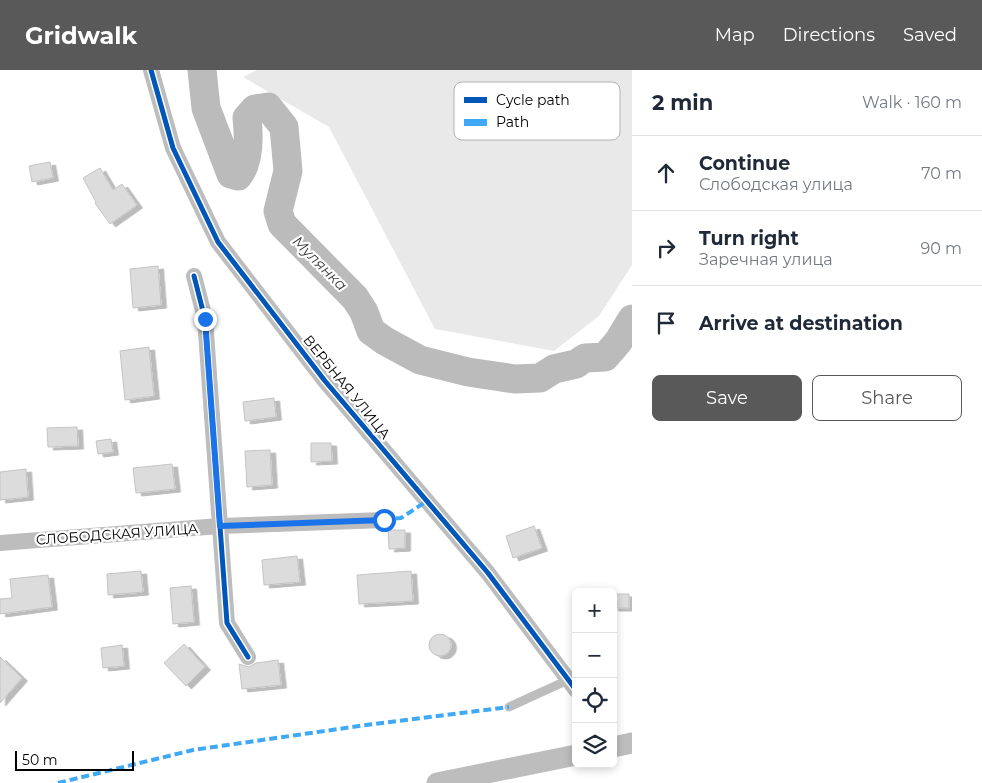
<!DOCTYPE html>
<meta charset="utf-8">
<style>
:root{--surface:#fff;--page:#f6f6f7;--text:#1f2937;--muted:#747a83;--line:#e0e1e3;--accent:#595959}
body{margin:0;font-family:Montserrat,sans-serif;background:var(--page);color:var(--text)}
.controls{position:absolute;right:15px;bottom:15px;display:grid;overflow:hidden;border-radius:8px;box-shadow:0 2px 8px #0003}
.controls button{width:45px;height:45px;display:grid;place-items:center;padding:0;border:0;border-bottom:1px solid var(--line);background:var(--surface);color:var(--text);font:25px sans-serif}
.scale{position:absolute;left:15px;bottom:12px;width:119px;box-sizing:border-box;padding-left:5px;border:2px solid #000;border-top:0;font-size:14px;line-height:18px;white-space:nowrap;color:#000;-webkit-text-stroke:4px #fff;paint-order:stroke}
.stop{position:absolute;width:15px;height:15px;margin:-11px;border:4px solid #1a73e8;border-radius:50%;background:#fff}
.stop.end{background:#1a73e8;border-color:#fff;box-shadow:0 1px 5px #0008}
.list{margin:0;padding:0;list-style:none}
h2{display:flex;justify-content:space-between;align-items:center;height:65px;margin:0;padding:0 20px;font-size:21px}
h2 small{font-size:16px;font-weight:400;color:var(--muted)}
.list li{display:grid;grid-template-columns:32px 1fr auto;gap:15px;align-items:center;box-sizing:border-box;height:75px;padding:0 20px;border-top:1px solid var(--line)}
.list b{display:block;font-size:19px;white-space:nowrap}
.list p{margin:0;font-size:16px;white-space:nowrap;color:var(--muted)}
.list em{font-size:16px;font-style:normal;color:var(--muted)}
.actions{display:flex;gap:10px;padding:15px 20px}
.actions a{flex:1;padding:11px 0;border:1px solid var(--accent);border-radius:8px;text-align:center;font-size:18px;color:var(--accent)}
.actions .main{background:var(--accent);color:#fff}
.icon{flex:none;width:28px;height:28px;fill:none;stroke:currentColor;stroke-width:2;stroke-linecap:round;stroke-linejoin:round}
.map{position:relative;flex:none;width:632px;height:713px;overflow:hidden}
header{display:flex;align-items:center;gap:30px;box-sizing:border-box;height:70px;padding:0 25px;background:var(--accent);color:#fff}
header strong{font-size:24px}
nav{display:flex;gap:28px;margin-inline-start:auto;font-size:18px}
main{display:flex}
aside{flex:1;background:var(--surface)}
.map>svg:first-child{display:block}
.green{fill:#e9e9e9}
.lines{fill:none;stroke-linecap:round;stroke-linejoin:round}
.river{stroke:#bbb;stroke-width:29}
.building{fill:#dcdcdc;stroke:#c4c4c4;filter:url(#shadow)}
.service{stroke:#bdbdbd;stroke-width:9}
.minor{stroke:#bdbdbd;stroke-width:16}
.tertiary{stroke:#bdbdbd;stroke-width:21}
.quiet{stroke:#3fa9f5;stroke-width:4;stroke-dasharray:8 4;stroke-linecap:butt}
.cycleway-casing{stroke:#fff;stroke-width:8}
.cycleway{stroke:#0057b8;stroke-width:5}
.route{stroke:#1a73e8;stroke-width:6}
.labels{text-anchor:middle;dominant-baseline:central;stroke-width:4.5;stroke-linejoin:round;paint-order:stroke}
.street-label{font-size:14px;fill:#000;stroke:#fff}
.water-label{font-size:15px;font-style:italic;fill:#3f3f3f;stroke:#fff}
.key{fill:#fff;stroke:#b2b2b2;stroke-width:1}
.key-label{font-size:14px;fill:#000}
</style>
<header>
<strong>Gridwalk</strong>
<nav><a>Map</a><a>Directions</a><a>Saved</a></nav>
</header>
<main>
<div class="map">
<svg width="632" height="713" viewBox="0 0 632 713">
<defs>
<filter id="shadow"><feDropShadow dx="5.5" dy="3" stdDeviation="0" flood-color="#0004"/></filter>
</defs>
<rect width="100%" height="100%" fill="#fff"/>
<path class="green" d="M 257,0 L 632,0 L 632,195 L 599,246 L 554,281 L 435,259 L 329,57 L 243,7 Z"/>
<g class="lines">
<path class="river" d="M 202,0 L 206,38 L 231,104 L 238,106 C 250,92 249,66 247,48 L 255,39 L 268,37 L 284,57 L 288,101 L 278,141 L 282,154 L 355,228 L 364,242 L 371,261 L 385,271 L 420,290 L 468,302 L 515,309 L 540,308 L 554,299 L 576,294 L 585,288 L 605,287 L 618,272 L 632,249"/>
</g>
<path class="building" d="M 50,92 L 53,108 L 32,112 L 29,96 Z
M 100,98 L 113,120 L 122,114 L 137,135 L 110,154 L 95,133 L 96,132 L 83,108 Z
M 158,196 L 161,235 L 133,238 L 130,199 Z
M 149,277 L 154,326 L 125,330 L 120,281 Z
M 274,328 L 276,347 L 245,351 L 243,332 Z
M 77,357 L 78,376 L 48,377 L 47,358 Z
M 111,369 L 113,382 L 98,384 L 96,371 Z
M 311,373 L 331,373 L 332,391 L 311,392 Z
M 270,380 L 272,415 L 247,417 L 245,381 Z
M 172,394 L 175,419 L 136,423 L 133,398 Z
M 26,399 L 28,427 L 0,430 L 0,402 Z
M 534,456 L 542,478 L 513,488 L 506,466 Z
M 388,460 L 405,460 L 405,478 L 389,479 Z
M 297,486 L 300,512 L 264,515 L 262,490 Z
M 141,501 L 143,522 L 108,525 L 107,504 Z
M 411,501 L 413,531 L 359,534 L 357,505 Z
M 48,505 L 52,537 L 0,544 L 0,529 L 12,528 L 10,509 Z
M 191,516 L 194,552 L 173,554 L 170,518 Z
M 613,524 L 629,524 L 629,538 L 613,538 Z
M429 575a11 11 0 1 1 22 0a11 11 0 1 1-22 0Z
M 184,574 L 205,597 L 186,616 L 164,593 Z
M 122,575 L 124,596 L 103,598 L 101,578 Z
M 0,587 L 22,608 L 0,633 Z
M 278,590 L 281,615 L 242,619 L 239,594 L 249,597 L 256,593 Z"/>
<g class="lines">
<path class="service" d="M 509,637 L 568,610"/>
<path class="minor" d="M 151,0 L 173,78 L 218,172 L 325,311 L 488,503 L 576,620
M 194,206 L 205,249 L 227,553 L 248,587
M 0,473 L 220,456 L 384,450"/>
<path class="tertiary" d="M 613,677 L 632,673
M 437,713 L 576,685"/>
<path class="quiet" d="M 384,450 L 401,448 L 427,431
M 58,713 L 193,680 L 366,655 L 509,637"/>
<defs>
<path id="cycleway" d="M 151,0 L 173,78 L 218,172 L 325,311 L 488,503 L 576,620
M 194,206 L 205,249 L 227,553 L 248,587"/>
</defs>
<use href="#cycleway" class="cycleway-casing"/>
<use href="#cycleway" class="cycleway"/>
</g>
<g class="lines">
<path class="route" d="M 205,249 L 220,456 L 384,450"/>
</g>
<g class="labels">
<g class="street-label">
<text transform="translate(347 317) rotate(51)">ВЕРБНАЯ УЛИЦА</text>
<text transform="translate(117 464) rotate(-4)">СЛОБОДСКАЯ УЛИЦА</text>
</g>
<g class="water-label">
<text transform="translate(320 193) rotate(45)">Мулянка</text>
</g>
</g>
<rect x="454" y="12" width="166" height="58" rx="8" class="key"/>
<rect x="464" y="27" width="23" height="6" fill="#0057b8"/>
<rect x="464" y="49" width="23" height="7" fill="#3fa9f5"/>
<g class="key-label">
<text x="496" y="35">Cycle path</text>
<text x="496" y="57">Path</text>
</g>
</svg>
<div class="controls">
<button>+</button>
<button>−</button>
<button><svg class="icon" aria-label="locate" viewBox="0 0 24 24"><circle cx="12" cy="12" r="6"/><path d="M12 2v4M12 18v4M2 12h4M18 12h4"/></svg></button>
<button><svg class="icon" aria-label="layers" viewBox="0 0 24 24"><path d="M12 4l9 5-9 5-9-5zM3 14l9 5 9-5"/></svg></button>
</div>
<div class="scale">50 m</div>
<div class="stop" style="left:384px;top:450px"></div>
<div class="stop end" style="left:205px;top:249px"></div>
</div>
<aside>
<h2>2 min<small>Walk · 160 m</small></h2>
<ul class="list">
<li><svg class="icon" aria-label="ahead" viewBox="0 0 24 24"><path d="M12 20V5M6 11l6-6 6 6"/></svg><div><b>Continue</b><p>Слободская улица</p></div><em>70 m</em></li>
<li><svg class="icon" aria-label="right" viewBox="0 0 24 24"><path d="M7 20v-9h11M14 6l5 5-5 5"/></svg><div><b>Turn right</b><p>Заречная улица</p></div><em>90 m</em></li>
<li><svg class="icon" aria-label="arrive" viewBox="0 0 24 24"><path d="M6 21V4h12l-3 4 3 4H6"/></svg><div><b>Arrive at destination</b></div></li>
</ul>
<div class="actions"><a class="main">Save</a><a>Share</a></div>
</aside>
</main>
